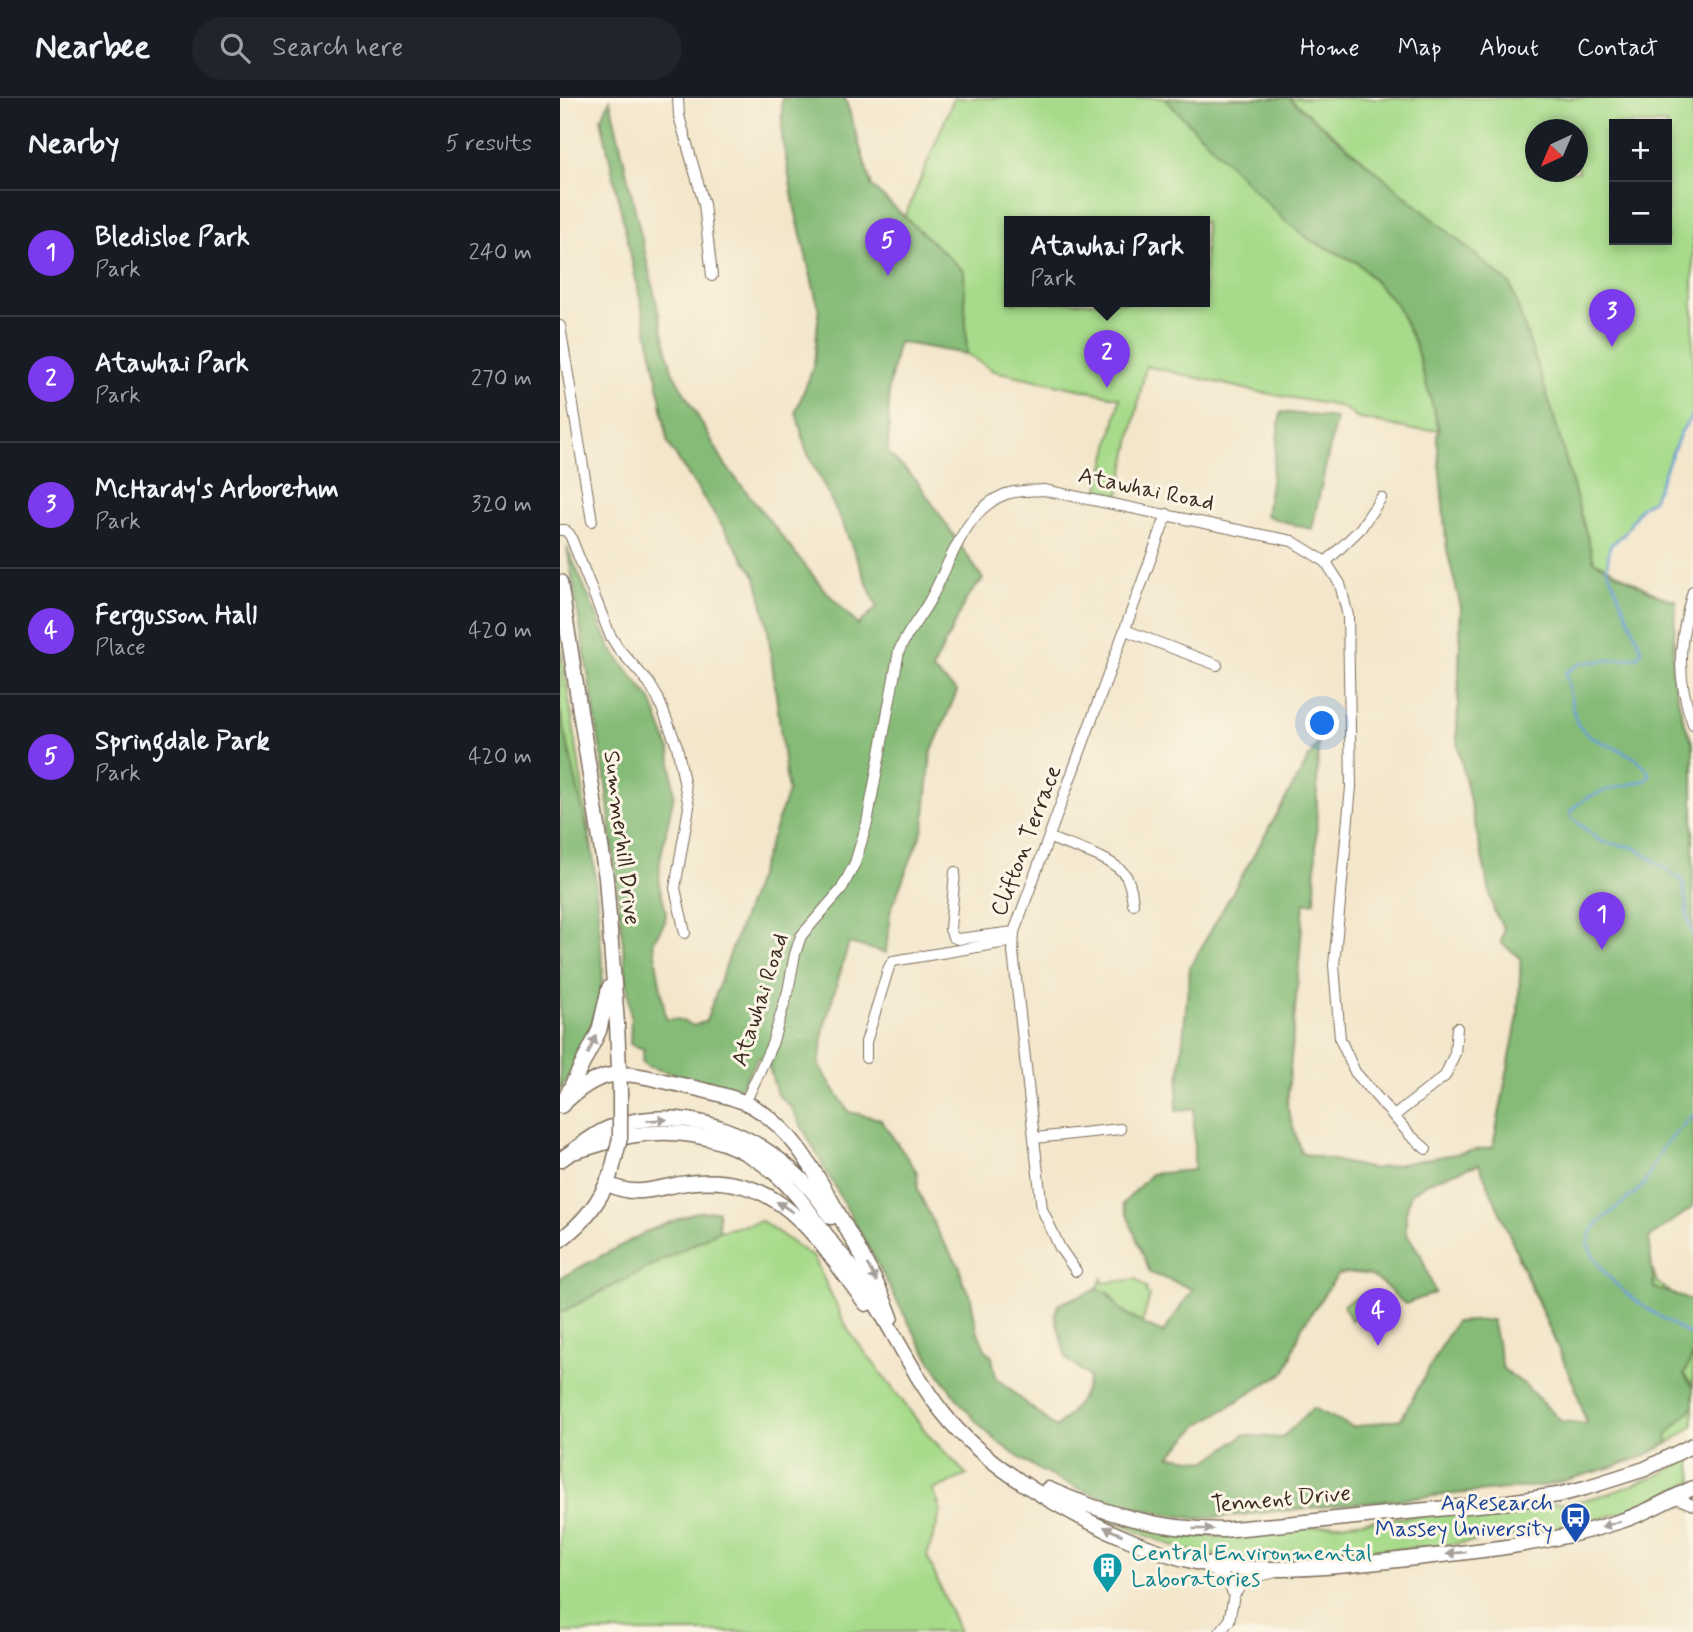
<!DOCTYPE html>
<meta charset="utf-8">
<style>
:root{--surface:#171b24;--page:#20242c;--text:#f1f3f6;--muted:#9ea1a6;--line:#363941;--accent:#7c3aed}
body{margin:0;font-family:Mynerve,sans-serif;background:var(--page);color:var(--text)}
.controls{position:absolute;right:21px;top:21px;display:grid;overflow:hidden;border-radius:0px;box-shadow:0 4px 10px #0003}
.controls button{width:63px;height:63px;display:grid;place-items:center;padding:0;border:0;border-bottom:2px solid var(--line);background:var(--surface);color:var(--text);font:35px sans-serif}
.compass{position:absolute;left:965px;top:21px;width:63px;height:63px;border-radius:50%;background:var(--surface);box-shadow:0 4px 10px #0003;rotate:224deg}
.you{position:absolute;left:763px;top:626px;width:24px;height:24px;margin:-18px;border:5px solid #fff;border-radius:50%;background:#1a73e8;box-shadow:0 0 0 10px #1a73e833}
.badge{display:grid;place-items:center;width:46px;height:46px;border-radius:50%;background:var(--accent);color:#fff;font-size:23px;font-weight:700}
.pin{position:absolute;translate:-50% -58px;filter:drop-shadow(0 2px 4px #0008)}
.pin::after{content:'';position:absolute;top:37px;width:24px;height:21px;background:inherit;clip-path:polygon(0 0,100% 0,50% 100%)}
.popup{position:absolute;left:444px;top:118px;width:206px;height:91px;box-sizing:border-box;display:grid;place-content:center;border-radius:0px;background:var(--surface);filter:drop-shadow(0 2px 5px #0005);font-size:23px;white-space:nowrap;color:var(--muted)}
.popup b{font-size:26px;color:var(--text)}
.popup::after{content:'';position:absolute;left:50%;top:100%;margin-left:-14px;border:14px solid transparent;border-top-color:var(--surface)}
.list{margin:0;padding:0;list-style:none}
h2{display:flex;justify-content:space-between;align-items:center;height:91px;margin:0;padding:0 28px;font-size:30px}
h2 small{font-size:23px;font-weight:400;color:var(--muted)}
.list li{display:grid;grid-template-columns:46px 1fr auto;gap:21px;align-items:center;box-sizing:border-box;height:126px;padding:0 28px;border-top:2px solid var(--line)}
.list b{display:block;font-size:26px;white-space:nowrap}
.list p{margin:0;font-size:23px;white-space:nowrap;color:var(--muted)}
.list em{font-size:23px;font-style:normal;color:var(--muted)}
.icon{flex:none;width:38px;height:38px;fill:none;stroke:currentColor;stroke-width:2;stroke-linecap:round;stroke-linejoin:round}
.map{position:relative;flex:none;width:1133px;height:1534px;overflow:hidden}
header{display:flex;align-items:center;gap:42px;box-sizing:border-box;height:98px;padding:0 35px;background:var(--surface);border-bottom:2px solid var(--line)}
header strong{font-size:33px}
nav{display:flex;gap:38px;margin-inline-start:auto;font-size:24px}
.search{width:490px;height:63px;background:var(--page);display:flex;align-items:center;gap:18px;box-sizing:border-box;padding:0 24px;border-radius:38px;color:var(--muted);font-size:26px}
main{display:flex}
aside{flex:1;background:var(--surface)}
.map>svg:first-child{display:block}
.green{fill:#a7db8b;stroke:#718254;stroke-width:2;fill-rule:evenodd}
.forest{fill:#85bb77;stroke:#60724a;stroke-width:2;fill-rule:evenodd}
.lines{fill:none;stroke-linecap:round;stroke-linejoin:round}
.stream{stroke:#6a9fd7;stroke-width:2.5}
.street-casing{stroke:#7b6c5b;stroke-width:12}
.secondary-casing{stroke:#7b6c5b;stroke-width:17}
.street{stroke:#fff;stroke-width:10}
.secondary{stroke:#fff;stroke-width:14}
.secondary-bridge-casing{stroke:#7b6c5b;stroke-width:17;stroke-linecap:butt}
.secondary-bridge{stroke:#fff;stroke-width:14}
.oneway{fill:#a79f9a}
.labels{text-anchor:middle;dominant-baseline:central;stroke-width:6;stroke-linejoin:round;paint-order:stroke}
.street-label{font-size:23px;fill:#3b2a1e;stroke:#fcf5e5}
.transit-label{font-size:23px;fill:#164399;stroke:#fcf5e5;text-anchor:end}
.culture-label{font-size:23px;fill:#0d838f;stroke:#fcf5e5;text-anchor:start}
</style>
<header>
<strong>Nearbee</strong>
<div class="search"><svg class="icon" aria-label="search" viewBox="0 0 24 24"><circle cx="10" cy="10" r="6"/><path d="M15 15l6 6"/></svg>Search here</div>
<nav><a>Home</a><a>Map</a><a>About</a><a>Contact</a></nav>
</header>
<main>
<aside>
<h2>Nearby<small>5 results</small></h2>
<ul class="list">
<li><span class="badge">1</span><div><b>Bledisloe Park</b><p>Park</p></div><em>240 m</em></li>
<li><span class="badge">2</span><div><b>Atawhai Park</b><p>Park</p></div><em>270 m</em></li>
<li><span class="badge">3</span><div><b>McHardy's Arboretum</b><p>Park</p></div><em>320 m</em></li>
<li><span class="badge">4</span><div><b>Fergusson Hall</b><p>Place</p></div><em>420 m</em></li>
<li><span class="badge">5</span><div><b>Springdale Park</b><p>Park</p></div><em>420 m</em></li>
</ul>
</aside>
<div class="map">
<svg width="1133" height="1534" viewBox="0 0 1133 1534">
<rect width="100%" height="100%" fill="#fcf5e5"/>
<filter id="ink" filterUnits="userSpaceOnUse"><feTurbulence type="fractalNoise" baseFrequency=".0143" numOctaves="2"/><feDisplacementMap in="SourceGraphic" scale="14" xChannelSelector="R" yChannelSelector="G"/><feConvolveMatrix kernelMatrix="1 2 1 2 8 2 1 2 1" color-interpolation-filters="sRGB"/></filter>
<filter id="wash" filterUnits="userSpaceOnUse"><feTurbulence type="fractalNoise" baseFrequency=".00686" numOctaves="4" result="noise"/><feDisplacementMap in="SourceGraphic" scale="28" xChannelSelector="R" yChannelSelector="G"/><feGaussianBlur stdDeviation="1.57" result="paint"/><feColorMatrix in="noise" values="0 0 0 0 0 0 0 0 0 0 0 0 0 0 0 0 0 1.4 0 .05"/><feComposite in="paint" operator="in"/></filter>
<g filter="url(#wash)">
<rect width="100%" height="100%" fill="#f3e6cb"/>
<path class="green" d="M 222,0 L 285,0 L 312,89 L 344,121 L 394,0 L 604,0 L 723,120 L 750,142 L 798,165 L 836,206 L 855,246 L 879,331 L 1001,345 L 992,312 L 950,186 L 729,0 L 1133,0 L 1133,316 L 1121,334 L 1093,402 L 1081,409 L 1065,435 L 1050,448 L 1047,469 L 1097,497 L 1116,503 L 1112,574 L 1122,618 L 1133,647 L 1076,1122 L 1097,1184 L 1133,1214 L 1133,1328 L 1114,1342 L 1082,1359 L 1027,1327 L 1017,1293 L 958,1160 L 933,1049 L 958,918 L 961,860 L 941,844 L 944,831 L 934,813 L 897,643 L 901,509 L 887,452 L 877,338 L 879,331 L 853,332 L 796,320 L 787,312 L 778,308 L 698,294 L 586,268 L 559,397 L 539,391 L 560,300 L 434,273 L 407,256 L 338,244 L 329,289 L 328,356 L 246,352 L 236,313 L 254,268 L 259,212 L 235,111 L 222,38 ZM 1054,26 L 1107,26 L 1107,142 L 1054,142 ZM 976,32 L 1018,32 L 1018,74 L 976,74 ZM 449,124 L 645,124 L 645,204 L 449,204 Z
M 0,542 L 33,758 L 0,612 Z
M 202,1123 L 254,1160 L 288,1232 L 370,1339 L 407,1377 L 373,1392 L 381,1413 L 367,1458 L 399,1534 L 0,1534 L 0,1215 L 159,1133 Z
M 542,1180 L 543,1185 L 576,1181 L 587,1191 L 586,1195 L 590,1197 L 582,1226 L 557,1208 L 549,1194 L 537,1191 Z
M 809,1193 L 817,1208 L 791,1222 L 783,1207 Z
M 1130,1360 L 1133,1384 L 1061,1415 L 993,1433 L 895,1446 L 743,1460 L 682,1461 L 640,1455 L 623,1451 L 535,1418 L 601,1435 L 660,1439 L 945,1408 L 1011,1405 L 1051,1395 L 1101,1376 Z"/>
<path class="forest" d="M 222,0 L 285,0 L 312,89 L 404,173 L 407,256 L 338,244 L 329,289 L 328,355 L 357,383 L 423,481 L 407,500 L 372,572 L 397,593 L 371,655 L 364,728 L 330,814 L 326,855 L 289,845 L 264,929 L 259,968 L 289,1014 L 320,1021 L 357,1074 L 358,1093 L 382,1142 L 400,1169 L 403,1185 L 410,1196 L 417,1232 L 425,1251 L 432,1259 L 436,1280 L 496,1330 C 511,1314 525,1301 529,1279 L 506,1260 L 495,1217 L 499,1206 L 537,1191 C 551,1193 549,1200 558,1209 C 570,1221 588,1228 603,1235 L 633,1191 L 590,1175 L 563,1106 L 591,1076 L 634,1072 L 634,1010 L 616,1013 L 630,869 L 758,644 L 755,804 L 744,805 L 727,1008 L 741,1055 L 813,1071 L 933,1049 L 958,918 L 961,860 L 941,845 L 944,831 L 934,813 L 897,643 L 901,509 L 887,452 L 877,338 L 879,331 L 855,246 L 836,206 L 798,165 L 750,142 L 722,120 L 604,0 L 729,0 L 950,186 L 992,312 L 1034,463 L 1097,497 L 1116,503 L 1112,574 L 1122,618 L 1133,647 L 1133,1109 L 1089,1140 L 1094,1190 L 1133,1203 L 1133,1256 L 1124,1277 L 1133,1288 L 1133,1309 L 1106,1337 L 1109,1345 L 1082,1359 L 1049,1370 L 988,1387 L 638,1421 C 565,1411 485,1387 429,1336 C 378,1288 346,1219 313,1158 C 286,1108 258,1059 231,1009 L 217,996 L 207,962 L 198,960 L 180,989 L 166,991 L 87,968 L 82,963 L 84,951 L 70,946 L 71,922 L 45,678 L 7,449 L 51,551 L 91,602 L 110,653 L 114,696 L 100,762 L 99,787 L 106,813 L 105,824 L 93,844 L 106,921 L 117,921 L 134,928 L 146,923 L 228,694 L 207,524 L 196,479 L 108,346 L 95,269 L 41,21 L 50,2 L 112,273 L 166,368 L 263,490 L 298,527 L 317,509 L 281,422 L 246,352 L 236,313 L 254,268 L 259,212 L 235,111 L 222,38 ZM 919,1066 L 1017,1293 L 1027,1326 L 1001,1323 L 965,1287 L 943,1271 L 932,1222 L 895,1224 L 841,1321 L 792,1329 L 753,1310 L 722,1340 L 684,1337 L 647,1363 L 610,1358 L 639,1327 L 726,1273 L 742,1229 L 778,1176 C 817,1171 818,1183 845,1206 L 875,1195 L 861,1157 L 846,1135 L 846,1114 L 851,1095 L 871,1083 Z
M 721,314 L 776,320 L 752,431 C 735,428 721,422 706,418 Z
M 0,612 L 33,758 L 43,871 C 41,916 22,954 0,993 Z
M 158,1113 L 159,1133 L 0,1215 L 0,1180 L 88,1133 L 136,1114 Z"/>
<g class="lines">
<path class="stream" d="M 1129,0 L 1133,5
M 1133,316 L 1121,334 L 1093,402 L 1081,409 L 1065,435 L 1050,448 L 1047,470 L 1082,552 L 1077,559 L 1021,565 L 1005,575 C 1010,588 1012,619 1019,628 C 1038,651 1077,649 1090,677 L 1086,682 C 1060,690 1028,692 1010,714 L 1011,719 L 1041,744 L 1074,749 L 1123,783 L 1128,821 L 1133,837
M 1133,1017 L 1104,1048 L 1082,1089 L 1038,1125 L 1031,1135 L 1028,1146 C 1045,1191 1095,1215 1133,1239"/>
</g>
</g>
<g filter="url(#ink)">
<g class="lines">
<defs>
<path id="street" d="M 118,0 L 119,18 L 144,106 L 152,178
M 0,228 L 32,423
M 0,432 L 5,432 L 10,437 L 50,537 L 58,550 L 89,585 L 98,600 L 117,648 L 129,709 L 115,790 L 125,835
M 766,464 L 800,431 L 821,400
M 1133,493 C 1119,542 1115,577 1133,626
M 565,532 L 657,567
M 490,740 C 511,749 553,759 566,778 C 571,787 572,796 573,806
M 395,774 L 390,831 L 393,839 L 398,841 L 454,834
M 306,960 L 306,944 L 329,869 L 333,863 L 453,843
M 185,1005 L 212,946 L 228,893 L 235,856 L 241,838 L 281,792 L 295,765 L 307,725 L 339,553 C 348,532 362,518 372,498 C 391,463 405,411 446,396 C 458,392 472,393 484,392 L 732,443 L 766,464 L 780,486 L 788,518 L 791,689 L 774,867 L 780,941 L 795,974 L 850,1037 L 866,1051
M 834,1018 L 885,978 L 895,955 L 897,930
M 475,1040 L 560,1031
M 516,1173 L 500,1150 L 482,1111 L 453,854 L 454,834 L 607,416
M 1114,1399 L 1133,1407
M 649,1470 L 666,1481 L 674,1497
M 660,1534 L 669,1523 L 674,1497 L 682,1486 L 690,1480 L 712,1475"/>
<path id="secondary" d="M 0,484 L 46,780 L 57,926 L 60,995
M 5,1001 L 39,933 L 49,890
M 1,1008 C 39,970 59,972 108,984 C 133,990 162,995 186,1005 C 234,1028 258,1080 283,1124 C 300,1155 318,1185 331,1219
M 13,1054 C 32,1049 51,1042 70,1038 C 111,1030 156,1037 191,1058 C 227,1079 248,1111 271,1144 C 279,1155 289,1164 296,1175 C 328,1220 349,1272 383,1315 C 435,1381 555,1445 636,1464 C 699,1478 783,1468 847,1461 C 920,1453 990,1446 1061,1423 C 1086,1415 1109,1401 1133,1390
M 0,1062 C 16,1052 31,1037 49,1030 C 134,999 226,1046 271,1119
M 47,1085 C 72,1100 93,1091 120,1086 C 219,1069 255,1138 306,1206
M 0,1142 C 22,1126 41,1103 50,1077
M 488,1391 C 545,1416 601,1432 663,1432 L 948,1404 L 998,1397 L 1025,1390 L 1085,1371 L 1133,1347"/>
</defs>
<use href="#street" class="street-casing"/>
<use href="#secondary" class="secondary-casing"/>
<use href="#street" class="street"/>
<use href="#secondary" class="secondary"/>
<defs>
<path id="secondary-bridge" d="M 52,1072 L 60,1040 L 60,995"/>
</defs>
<use href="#secondary-bridge" class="secondary-bridge-casing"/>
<use href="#secondary-bridge" class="secondary-bridge"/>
</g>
<defs><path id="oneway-solid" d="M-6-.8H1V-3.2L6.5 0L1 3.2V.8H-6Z" transform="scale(1.75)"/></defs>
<g class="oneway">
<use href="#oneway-solid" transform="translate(32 947) rotate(-66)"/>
<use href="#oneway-solid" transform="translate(97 1022) rotate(-3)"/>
<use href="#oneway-solid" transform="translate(225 1109) rotate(-146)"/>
<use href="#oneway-solid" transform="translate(312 1175) rotate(61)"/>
<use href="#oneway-solid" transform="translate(1051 1426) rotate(164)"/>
<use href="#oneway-solid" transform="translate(643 1431) rotate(1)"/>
<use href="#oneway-solid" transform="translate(553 1433) rotate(-156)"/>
<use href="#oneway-solid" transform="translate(896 1455) rotate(174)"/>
</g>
</g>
<defs>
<symbol id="bus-pin" viewBox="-11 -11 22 30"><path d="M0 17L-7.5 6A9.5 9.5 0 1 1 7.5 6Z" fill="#1a4fb4" stroke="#fcf5e5"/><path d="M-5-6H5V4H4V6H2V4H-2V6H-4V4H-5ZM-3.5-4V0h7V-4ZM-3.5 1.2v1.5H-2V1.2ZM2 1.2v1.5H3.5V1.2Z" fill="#fff"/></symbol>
<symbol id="building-pin" viewBox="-11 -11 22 30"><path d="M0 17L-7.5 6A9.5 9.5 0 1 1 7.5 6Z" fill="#0f9aa8" stroke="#fcf5e5"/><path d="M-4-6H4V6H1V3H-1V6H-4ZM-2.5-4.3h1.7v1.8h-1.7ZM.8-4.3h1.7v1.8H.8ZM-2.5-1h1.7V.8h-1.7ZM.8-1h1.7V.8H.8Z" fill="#fff"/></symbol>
</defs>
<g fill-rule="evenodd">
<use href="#bus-pin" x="998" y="1402" width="35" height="47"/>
<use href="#building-pin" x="530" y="1452" width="35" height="47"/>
</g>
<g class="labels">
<g class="street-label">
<text transform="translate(586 392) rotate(12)">Atawhai Road</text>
<text transform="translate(61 740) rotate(83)">Summerhill Drive</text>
<text transform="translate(467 743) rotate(-69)">Clifton Terrace</text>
<text transform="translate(201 902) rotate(-72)">Atawhai Road</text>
<text transform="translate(721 1402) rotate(-5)">Tennent Drive</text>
</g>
<g class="transit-label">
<text x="993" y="1406">AgResearch<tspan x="993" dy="26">Massey University</tspan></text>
</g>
<g class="culture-label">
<text x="571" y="1456">Central Environmental<tspan x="571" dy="26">Laboratories</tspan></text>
</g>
</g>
</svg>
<div class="controls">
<button>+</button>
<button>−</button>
</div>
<svg class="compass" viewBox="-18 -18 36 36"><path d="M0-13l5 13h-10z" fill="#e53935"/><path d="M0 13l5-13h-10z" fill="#9ea1a6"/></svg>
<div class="you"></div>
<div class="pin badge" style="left:1042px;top:852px">1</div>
<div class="pin badge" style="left:547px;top:290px">2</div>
<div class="popup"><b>Atawhai Park</b>Park</div>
<div class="pin badge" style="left:1052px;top:249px">3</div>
<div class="pin badge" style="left:818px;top:1248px">4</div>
<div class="pin badge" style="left:328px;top:178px">5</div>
</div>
</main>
